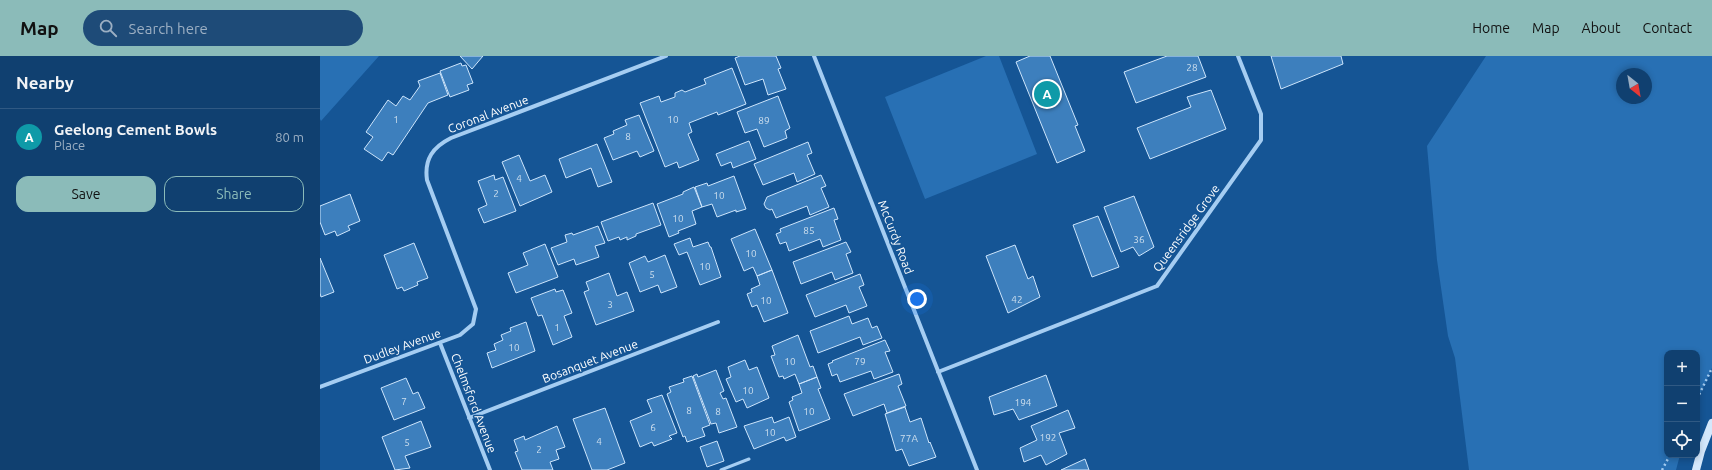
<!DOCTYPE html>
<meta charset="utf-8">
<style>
:root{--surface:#104070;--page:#1e4b78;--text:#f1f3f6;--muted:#9cafc3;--line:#305983;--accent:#8bbbb9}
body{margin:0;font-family:Ubuntu,sans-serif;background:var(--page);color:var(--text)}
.controls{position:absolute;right:12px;bottom:12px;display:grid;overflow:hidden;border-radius:8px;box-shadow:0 2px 6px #0003}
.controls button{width:36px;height:36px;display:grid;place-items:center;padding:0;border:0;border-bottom:1px solid var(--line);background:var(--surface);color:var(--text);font:20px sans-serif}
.compass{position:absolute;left:1296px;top:12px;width:36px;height:36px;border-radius:50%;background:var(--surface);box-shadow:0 2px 6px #0003;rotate:149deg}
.you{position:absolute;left:597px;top:243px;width:14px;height:14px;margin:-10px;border:3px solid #fff;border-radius:50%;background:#1a73e8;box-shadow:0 0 0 6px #1a73e833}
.badge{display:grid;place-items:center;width:26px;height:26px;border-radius:50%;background:var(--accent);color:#fff;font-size:13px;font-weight:700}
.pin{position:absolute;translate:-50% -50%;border:2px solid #fff;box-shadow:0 1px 4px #0006}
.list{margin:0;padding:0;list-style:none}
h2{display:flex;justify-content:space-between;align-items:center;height:52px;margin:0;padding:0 16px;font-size:17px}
h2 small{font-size:13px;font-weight:400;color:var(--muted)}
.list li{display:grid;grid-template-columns:26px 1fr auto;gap:12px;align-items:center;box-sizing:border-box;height:56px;padding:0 16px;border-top:1px solid var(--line)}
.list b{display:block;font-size:15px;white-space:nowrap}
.list p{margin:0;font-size:13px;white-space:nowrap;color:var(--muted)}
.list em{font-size:13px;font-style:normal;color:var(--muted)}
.actions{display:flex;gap:8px;padding:12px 16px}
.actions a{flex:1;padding:9px 0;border:1px solid var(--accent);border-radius:12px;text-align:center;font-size:14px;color:var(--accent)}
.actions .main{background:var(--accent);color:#111}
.icon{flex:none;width:22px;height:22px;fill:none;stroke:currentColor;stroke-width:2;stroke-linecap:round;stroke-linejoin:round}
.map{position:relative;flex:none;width:1392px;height:414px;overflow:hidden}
header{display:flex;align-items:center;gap:24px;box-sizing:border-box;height:56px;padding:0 20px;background:var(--accent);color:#111}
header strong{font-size:19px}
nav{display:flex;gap:22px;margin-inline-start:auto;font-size:14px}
.search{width:280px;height:36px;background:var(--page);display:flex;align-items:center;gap:10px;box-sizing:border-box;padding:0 14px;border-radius:22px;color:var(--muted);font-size:15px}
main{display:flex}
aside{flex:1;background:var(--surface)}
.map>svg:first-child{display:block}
.green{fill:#2870b4;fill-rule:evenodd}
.building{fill:#3d7fbd;stroke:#cde5fc}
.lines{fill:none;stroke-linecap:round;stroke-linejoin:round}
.path{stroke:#a5cdf2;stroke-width:2.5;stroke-dasharray:2 3;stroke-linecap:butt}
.service{stroke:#a5cdf2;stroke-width:3}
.minor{stroke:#a5cdf2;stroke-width:4}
.secondary{stroke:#d4e8fc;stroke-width:8}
.labels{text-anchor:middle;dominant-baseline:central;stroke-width:3;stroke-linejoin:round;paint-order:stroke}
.number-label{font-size:10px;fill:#cedfee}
.street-label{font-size:12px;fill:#fff;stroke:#155595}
</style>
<header>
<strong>Map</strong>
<div class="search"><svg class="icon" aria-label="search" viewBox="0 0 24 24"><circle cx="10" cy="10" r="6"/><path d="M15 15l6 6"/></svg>Search here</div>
<nav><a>Home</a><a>Map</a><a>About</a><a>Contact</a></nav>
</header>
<main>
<aside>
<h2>Nearby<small></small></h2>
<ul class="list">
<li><span class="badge" style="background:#0f9aa8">A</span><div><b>Geelong Cement Bowls</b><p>Place</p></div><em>80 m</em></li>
</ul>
<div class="actions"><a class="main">Save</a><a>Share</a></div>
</aside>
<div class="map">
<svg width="1392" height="414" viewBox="0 0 1392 414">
<rect width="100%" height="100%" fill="#155595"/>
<path class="green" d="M 0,0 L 59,0 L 1,65 L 0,63 Z
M 666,0 L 679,0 L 717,98 L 605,143 L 565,41 Z
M 1166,0 L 1392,0 L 1392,312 L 1377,345 L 1377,297 L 1347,297 L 1347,399 L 1360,399 L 1356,414 L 1149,414 L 1135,302 L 1128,280 L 1117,204 L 1107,90 ZM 1302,18 L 1326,18 L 1326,42 L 1302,42 Z"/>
<path class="building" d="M 140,0 L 163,0 L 152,13 Z
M 420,0 L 456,0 L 461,12 L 458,13 L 466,33 L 448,39 L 443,23 L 425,29 L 415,2 Z
M 710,0 L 730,0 L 758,69 L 755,70 L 765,95 L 737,107 L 696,6 Z
M 847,0 L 878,0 L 886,21 L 816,47 L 804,16 Z
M 951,0 L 1021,0 L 1023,8 L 961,33 Z
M 141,7 L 142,10 L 146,9 L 153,27 L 147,29 L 149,34 L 130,41 L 120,15 Z
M 412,12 L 426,48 L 398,59 L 397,56 L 369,67 L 372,76 L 368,78 L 379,104 L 359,112 L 357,106 L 345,111 L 320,47 L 339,40 L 341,46 L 355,41 L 355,37 L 362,34 L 365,36 L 386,28 L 384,23 Z
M 120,17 L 128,39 L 108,47 L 73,99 L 68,96 L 62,105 L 44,93 L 53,81 L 46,76 L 68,44 L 76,50 L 83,40 L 90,44 L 100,30 L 98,25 Z
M 891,34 L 906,73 L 830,103 L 817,72 L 871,51 L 867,41 Z
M 458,40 L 470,72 L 465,75 L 467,82 L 444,91 L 437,73 L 425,77 L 417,56 Z
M 319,59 L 334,95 L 320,101 L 317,95 L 293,104 L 284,82 L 294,78 L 293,75 L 307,69 L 305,64 Z
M 429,85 L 436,103 L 413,112 L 411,106 L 401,110 L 396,98 Z
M 488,86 L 492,97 L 487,99 L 495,118 L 477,126 L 474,117 L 443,129 L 434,108 Z
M 277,88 L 292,126 L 278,131 L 271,112 L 246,122 L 239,103 Z
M 199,99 L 210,125 L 225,119 L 232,136 L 200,150 L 182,106 Z
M 174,119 L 175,124 L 183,121 L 196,155 L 164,167 L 158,153 L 167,149 L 158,125 Z
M 501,119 L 506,130 L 501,132 L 509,151 L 490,159 L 487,150 L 456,162 L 452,153 L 450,154 L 446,152 L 444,148 L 447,141 Z
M 414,120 L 426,153 L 416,156 L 416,154 L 397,161 L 392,148 L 382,151 L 375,131 L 387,127 L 388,130 Z
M 374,131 L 382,151 L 372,155 L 376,168 L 358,175 L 359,177 L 349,181 L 337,148 L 363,138 L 363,136 Z
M 30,138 L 40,165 L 28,170 L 30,174 L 17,180 L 15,175 L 5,179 L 0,166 L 0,150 Z
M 814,140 L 834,191 L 819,200 L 813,191 L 801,196 L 784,151 Z
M 333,147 L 341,169 L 316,178 L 316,180 L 307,184 L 307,181 L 300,184 L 299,181 L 288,185 L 281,166 Z
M 514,152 L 518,163 L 514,164 L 521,184 L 503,191 L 500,183 L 469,195 L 466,186 L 460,188 L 456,178 L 461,176 L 460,173 Z
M 778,160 L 799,211 L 772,221 L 753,169 Z
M 278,170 L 285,187 L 275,190 L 279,201 L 256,209 L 254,203 L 238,209 L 231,192 L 247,186 L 245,179 L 252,177 L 253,179 Z
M 435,173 L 452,214 L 437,220 L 433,211 L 424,215 L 411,183 Z
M 370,182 L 373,191 L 388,186 L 390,191 L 391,191 L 401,221 L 380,229 L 367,196 L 359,199 L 354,188 Z
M 526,186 L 531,196 L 526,198 L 533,217 L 515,224 L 512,216 L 481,228 L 473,206 Z
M 94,187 L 108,222 L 97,226 L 98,229 L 84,235 L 82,231 L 77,233 L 64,199 Z
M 225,188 L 238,221 L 196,237 L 188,217 L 208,209 L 203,197 Z
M 695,189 L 708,223 L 713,220 L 720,241 L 688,257 L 666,200 Z
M 345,199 L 357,231 L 341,237 L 338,229 L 320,236 L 309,207 L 325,200 L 328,206 Z
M 0,202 L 14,236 L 1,241 L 0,237 Z
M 452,214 L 468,257 L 444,266 L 437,249 L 432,251 L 427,238 L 432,236 L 431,233 L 440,229 L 437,220 Z
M 289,217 L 297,240 L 307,236 L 314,255 L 276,269 L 264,236 L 269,234 L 266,226 Z
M 540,218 L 544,229 L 539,231 L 547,250 L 529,257 L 526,249 L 495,261 L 486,239 Z
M 235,233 L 236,236 L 243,234 L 252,257 L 244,260 L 252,281 L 233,289 L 222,259 L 218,260 L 211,242 Z
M 529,260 L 532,268 L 548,262 L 552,272 L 557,270 L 562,282 L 543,289 L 540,281 L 498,297 L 490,275 Z
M 206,266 L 215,295 L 172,312 L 167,297 L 176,294 L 174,288 L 183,284 L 181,279 L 191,275 L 190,272 Z
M 478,279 L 490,311 L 493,310 L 497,321 L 479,328 L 475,318 L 464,323 L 463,320 L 459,321 L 451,300 L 455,299 L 452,290 Z
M 565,284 L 570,295 L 565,296 L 573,316 L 554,323 L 551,315 L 520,326 L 517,318 L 512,320 L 508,308 L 513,306 L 512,305 Z
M 425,304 L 429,314 L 437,311 L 449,342 L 427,352 L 423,343 L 416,346 L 406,323 L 411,321 L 408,311 Z
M 396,314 L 404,335 L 400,337 L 403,343 L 406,342 L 417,371 L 399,377 L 396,367 L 391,368 L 373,320 L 377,318 L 378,321 Z
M 579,318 L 582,328 L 578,330 L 586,350 L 567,357 L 564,348 L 533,360 L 524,338 Z
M 726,319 L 737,350 L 699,364 L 693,353 L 674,359 L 669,341 Z
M 372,320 L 390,369 L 382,372 L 385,380 L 367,386 L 365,380 L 363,381 L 347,338 L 351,336 L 349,331 L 364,326 L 363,323 Z
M 497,321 L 501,332 L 498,333 L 510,363 L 479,375 L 469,346 L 473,344 L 472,341 L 482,337 L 479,328 Z
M 86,322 L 93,338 L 98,336 L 105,352 L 74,364 L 61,332 Z
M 342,339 L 357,377 L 349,380 L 352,383 L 334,390 L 332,386 L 320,391 L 310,365 L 332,356 L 327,344 Z
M 585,351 L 590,366 L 601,362 L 609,387 L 610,386 L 616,401 L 589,410 L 582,393 L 576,395 L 565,358 Z
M 285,352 L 305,407 L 287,414 L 272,414 L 253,363 Z
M 748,354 L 755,372 L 739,377 L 747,398 L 726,409 L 721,399 L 704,406 L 700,392 L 717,384 L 711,370 Z
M 452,361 L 454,367 L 469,361 L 476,381 L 466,385 L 464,381 L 434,393 L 424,370 Z
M 101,365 L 111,391 L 85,400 L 90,412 L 75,414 L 62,381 Z
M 237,370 L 245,391 L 236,394 L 239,403 L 230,406 L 233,414 L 202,414 L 195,396 L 198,395 L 194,384 L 204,380 L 205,384 Z
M 397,385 L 404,405 L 387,411 L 380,391 Z
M 765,403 L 769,414 L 741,414 Z"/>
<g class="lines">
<path class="path" d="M 1377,343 L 1392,312
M 1342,414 L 1350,399"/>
<path class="service" d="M 401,414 L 429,403"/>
<path class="minor" d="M 494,0 L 657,414
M 120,287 L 170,414
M 618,316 L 837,230 L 941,84 L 941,58 L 918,0
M 0,331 L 140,279 L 153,268 L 156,253 L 107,124 C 104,103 113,91 131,82 L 346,0
M 149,362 L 398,266"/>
<path class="secondary" d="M 1376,414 L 1381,395 L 1392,367"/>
</g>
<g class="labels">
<g class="number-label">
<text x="872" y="11">28</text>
<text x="76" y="63">1</text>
<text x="353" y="63">10</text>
<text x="444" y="64">89</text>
<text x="308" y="80">8</text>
<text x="199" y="122">4</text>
<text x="176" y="137">2</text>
<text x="399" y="139">10</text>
<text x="358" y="162">10</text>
<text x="489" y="174">85</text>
<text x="819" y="183">36</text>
<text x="431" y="197">10</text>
<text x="385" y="210">10</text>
<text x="332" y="218">5</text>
<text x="697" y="243">42</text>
<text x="446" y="244">10</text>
<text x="290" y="248">3</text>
<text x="237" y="271">1</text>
<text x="194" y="291">10</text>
<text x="470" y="305">10</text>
<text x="540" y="305">79</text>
<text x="428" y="334">10</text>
<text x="84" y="345">7</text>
<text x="703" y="346">194</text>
<text x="369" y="354">8</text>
<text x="398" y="355">8</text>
<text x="489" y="355">10</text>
<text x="333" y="371">6</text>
<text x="450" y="376">10</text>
<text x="728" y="381">192</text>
<text x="589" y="382">77A</text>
<text x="279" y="385">4</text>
<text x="87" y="386">5</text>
<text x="219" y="393">2</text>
</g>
<g class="street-label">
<text transform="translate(168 58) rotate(-21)">Coronal Avenue</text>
<text transform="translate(866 172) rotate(-54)">Queensridge Grove</text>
<text transform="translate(576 181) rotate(69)">McCurdy Road</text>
<text transform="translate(82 290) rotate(-20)">Dudley Avenue</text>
<text transform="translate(270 305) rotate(-21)">Bosanquet Avenue</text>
<text transform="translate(154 347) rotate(69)">Chelmsford Avenue</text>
</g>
</g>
</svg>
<div class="controls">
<button>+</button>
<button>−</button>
<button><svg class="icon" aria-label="locate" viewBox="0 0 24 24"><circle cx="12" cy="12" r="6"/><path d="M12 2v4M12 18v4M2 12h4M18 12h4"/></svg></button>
</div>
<svg class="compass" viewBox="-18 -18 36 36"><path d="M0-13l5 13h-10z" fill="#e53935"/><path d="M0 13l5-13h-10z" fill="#9cafc3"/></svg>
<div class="you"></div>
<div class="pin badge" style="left:727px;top:38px;background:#0f9aa8">A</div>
</div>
</main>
